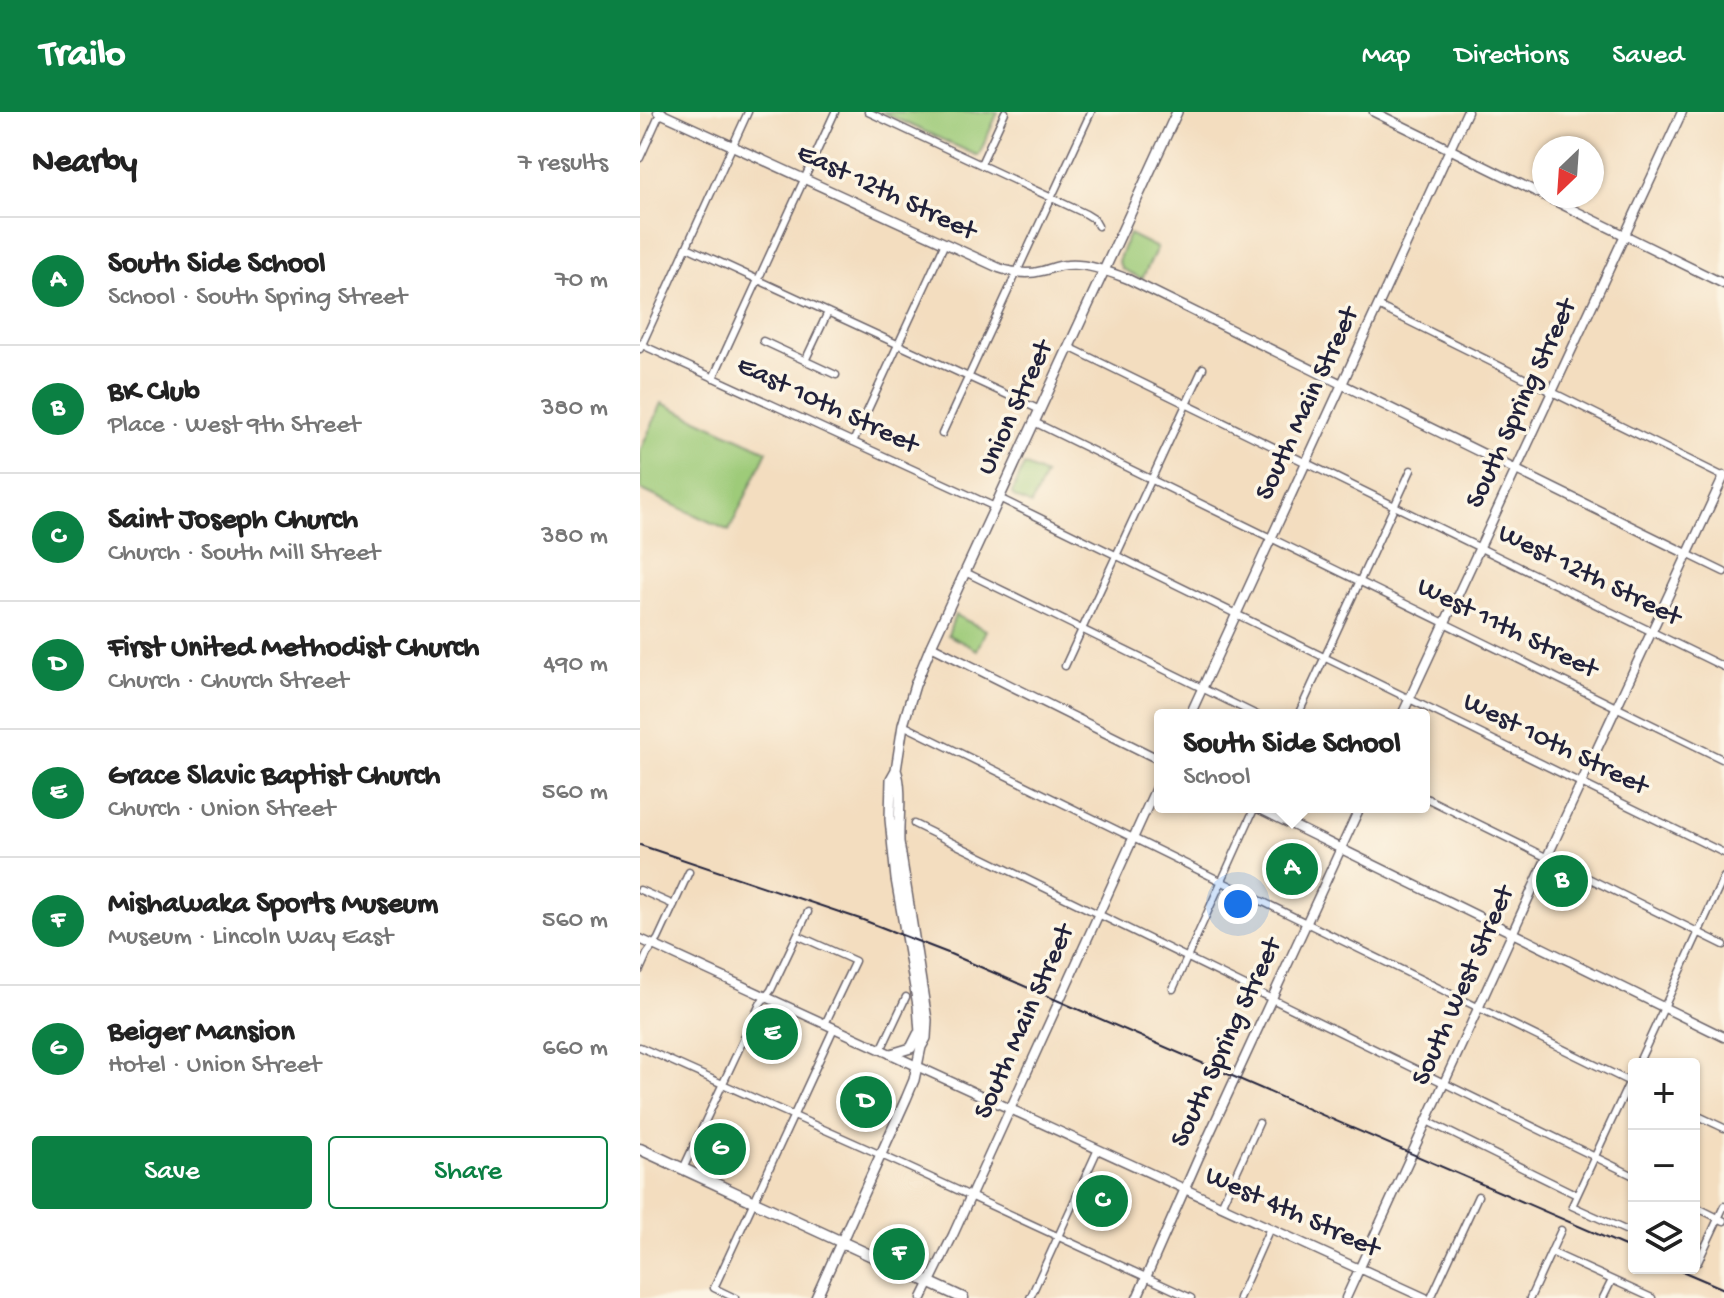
<!DOCTYPE html>
<meta charset="utf-8">
<style>
:root{--surface:#fff;--page:#f2f2f2;--text:#222;--muted:#767676;--line:#e0e0e0;--accent:#0b8043}
body{margin:0;font-family:"Gochi Hand",sans-serif;background:var(--page);color:var(--text)}
.controls{position:absolute;right:24px;bottom:24px;display:grid;overflow:hidden;border-radius:8px;box-shadow:0 2px 6px #0004}
.controls button{width:72px;height:72px;display:grid;place-items:center;padding:0;border:0;border-bottom:2px solid var(--line);background:var(--surface);color:var(--text);font:40px sans-serif}
.compass{position:absolute;left:892px;top:24px;width:72px;height:72px;border-radius:50%;background:var(--surface);box-shadow:0 2px 6px #0004;rotate:205deg}
.you{position:absolute;left:598px;top:792px;width:28px;height:28px;margin:-20px;border:6px solid #fff;border-radius:50%;background:#1a73e8;box-shadow:0 0 0 12px #1a73e833}
.badge{display:grid;place-items:center;width:52px;height:52px;border-radius:50%;background:var(--accent);color:#fff;font-size:26px;font-weight:700}
.pin{position:absolute;translate:-50% -50%;border:4px solid #fff;box-shadow:0 2px 8px #0006}
.popup{position:absolute;left:514px;top:597px;width:276px;height:104px;box-sizing:border-box;display:grid;place-content:center;border-radius:8px;background:var(--surface);filter:drop-shadow(0 2px 6px #0005);font-size:26px;white-space:nowrap;color:var(--muted)}
.popup b{font-size:30px;color:var(--text)}
.popup::after{content:'';position:absolute;left:50%;top:100%;margin-left:-16px;border:16px solid transparent;border-top-color:var(--surface)}
.list{margin:0;padding:0;list-style:none}
h2{display:flex;justify-content:space-between;align-items:center;height:104px;margin:0;padding:0 32px;font-size:34px}
h2 small{font-size:26px;font-weight:400;color:var(--muted)}
.list li{display:grid;grid-template-columns:52px 1fr auto;gap:24px;align-items:center;box-sizing:border-box;height:128px;padding:0 32px;border-top:2px solid var(--line)}
.list b{display:block;font-size:30px;white-space:nowrap}
.list p{margin:0;font-size:26px;white-space:nowrap;color:var(--muted)}
.list em{font-size:26px;font-style:normal;color:var(--muted)}
.actions{display:flex;gap:16px;padding:24px 32px}
.actions a{flex:1;padding:18px 0;border:2px solid var(--accent);border-radius:8px;text-align:center;font-size:28px;color:var(--accent)}
.actions .main{background:var(--accent);color:#fff}
.icon{flex:none;width:44px;height:44px;fill:none;stroke:currentColor;stroke-width:2;stroke-linecap:round;stroke-linejoin:round}
.map{position:relative;flex:none;width:1084px;height:1186px;overflow:hidden}
header{display:flex;align-items:center;gap:48px;box-sizing:border-box;height:112px;padding:0 40px;background:var(--accent);color:#fff}
header strong{font-size:38px}
nav{display:flex;gap:44px;margin-inline-start:auto;font-size:28px}
main{display:flex}
aside{flex:1;background:var(--surface)}
.map>svg:first-child{display:block}
.green{fill:#9ecb79;stroke:#60765a;stroke-width:2}
.lines{fill:none;stroke-linecap:round;stroke-linejoin:round}
.minor-casing{stroke:#6b6369;stroke-width:9}
.tertiary-casing{stroke:#6b6369;stroke-width:11}
.secondary-casing{stroke:#6b6369;stroke-width:12}
.primary-casing{stroke:#6b6369;stroke-width:13}
.minor{stroke:#fff;stroke-width:6}
.tertiary{stroke:#fff;stroke-width:8}
.secondary{stroke:#fff;stroke-width:9}
.primary{stroke:#fff;stroke-width:10}
.rail{stroke:#22223b;stroke-width:2}
.labels{text-anchor:middle;dominant-baseline:central;stroke-width:7;stroke-linejoin:round;paint-order:stroke}
.street-label{font-size:28px;fill:#22223b;stroke:#fcf5e5}
</style>
<header>
<strong>Trailo</strong>
<nav><a>Map</a><a>Directions</a><a>Saved</a></nav>
</header>
<main>
<aside>
<h2>Nearby<small>7 results</small></h2>
<ul class="list">
<li><span class="badge">A</span><div><b>South Side School</b><p>School · South Spring Street</p></div><em>70 m</em></li>
<li><span class="badge">B</span><div><b>BK Club</b><p>Place · West 9th Street</p></div><em>380 m</em></li>
<li><span class="badge">C</span><div><b>Saint Joseph Church</b><p>Church · South Mill Street</p></div><em>380 m</em></li>
<li><span class="badge">D</span><div><b>First United Methodist Church</b><p>Church · Church Street</p></div><em>490 m</em></li>
<li><span class="badge">E</span><div><b>Grace Slavic Baptist Church</b><p>Church · Union Street</p></div><em>560 m</em></li>
<li><span class="badge">F</span><div><b>Mishawaka Sports Museum</b><p>Museum · Lincoln Way East</p></div><em>560 m</em></li>
<li><span class="badge">G</span><div><b>Beiger Mansion</b><p>Hotel · Union Street</p></div><em>660 m</em></li>
</ul>
<div class="actions"><a class="main">Save</a><a>Share</a></div>
</aside>
<div class="map">
<svg width="1084" height="1186" viewBox="0 0 1084 1186">
<rect width="100%" height="100%" fill="#fcf5e5"/>
<filter id="ink" filterUnits="userSpaceOnUse"><feTurbulence type="fractalNoise" baseFrequency=".0125" numOctaves="2"/><feDisplacementMap in="SourceGraphic" scale="16" xChannelSelector="R" yChannelSelector="G"/><feConvolveMatrix kernelMatrix="1 2 1 2 8 2 1 2 1" color-interpolation-filters="sRGB"/></filter>
<filter id="wash" filterUnits="userSpaceOnUse"><feTurbulence type="fractalNoise" baseFrequency=".006" numOctaves="4" result="noise"/><feDisplacementMap in="SourceGraphic" scale="32" xChannelSelector="R" yChannelSelector="G"/><feGaussianBlur stdDeviation="1.8" result="paint"/><feColorMatrix in="noise" values="0 0 0 0 0 0 0 0 0 0 0 0 0 0 0 0 0 1.4 0 .05"/><feComposite in="paint" operator="in"/></filter>
<g filter="url(#wash)">
<rect width="100%" height="100%" fill="#f3ddbf"/>
<path class="green" d="M 242,0 L 358,0 L 339,43 L 336,43 Z
M 489,122 L 517,136 L 502,167 L 482,157 L 478,149 Z
M 22,291 L 127,339 L 89,419 L 0,377 L 0,339 Z
M 384,353 L 405,363 L 391,393 L 374,385 L 372,381 Z
M 315,503 L 346,518 L 337,538 L 308,523 Z"/>
</g>
<g filter="url(#ink)">
<g class="lines">
<defs>
<path id="minor" d="M 228,0 L 446,102 L 454,107 L 458,114
M 0,46 L 18,6 L 23,0
M 341,52 L 365,0
M 47,135 L 400,298
M 738,194 L 1084,365
M 123,229 L 196,263
M 0,232 L 355,395
M 429,235 L 1084,555
M 0,237 L 108,0
M 165,249 L 188,200
M 73,266 L 195,0
M 394,310 L 1084,648
M 302,322 L 451,0
M 213,330 L 305,131
M 359,386 L 1084,741
M 1047,442 L 1084,460
M 325,460 L 617,603
M 425,554 L 563,256
M 658,603 L 771,358
M 263,613 L 994,972
M 784,685 L 1084,833
M 274,712 L 994,1064
M 0,778 L 34,793
M 157,823 L 215,849 L 185,912
M 0,858 L 7,842 L 18,827 L 49,760
M 533,877 L 615,695
M 0,935 L 259,1051 L 551,1186
M 241,938 L 266,885
M 998,952 L 1084,765
M 994,960 L 932,1094 L 994,1122
M 1054,1002 L 1084,1016
M 787,1009 L 937,1083
M 43,1057 L 120,892 L 131,878 L 168,800
M 581,1094 L 619,1011
M 1054,1094 L 1084,1109
M 911,1140 L 1012,1186
M 1054,1149 L 1058,1150 L 1084,1094
M 95,1186 L 74,1176 L 194,916
M 390,1186 L 458,1037
M 599,1186 L 630,1116
M 791,1186 L 838,1084
M 890,1186 L 921,1118
M 963,1186 L 972,1168"/>
<path id="tertiary" d="M 18,0 L 359,156 C 373,161 387,163 402,159 C 410,157 418,153 427,153 C 448,151 469,160 488,167 L 1047,442
M 734,0 L 1084,172
M 291,534 L 520,648
M 550,603 L 827,0
M 762,603 L 1042,0
M 616,695 L 1084,925
M 0,827 L 719,1157 L 726,1159 L 785,1186
M 282,1186 L 313,1123 L 520,667
M 497,1186 L 558,1047 L 720,695
M 706,1186 L 924,708 L 1084,364"/>
<path id="secondary" d="M 281,935 L 278,893 L 256,767 L 250,707 L 251,667 L 256,658 L 263,613 L 275,573 L 291,534 L 537,0
M 251,942 L 271,936 L 278,922
M 176,1186 L 266,987 L 274,968 L 281,935 L 286,926 L 287,908 L 259,730 C 258,709 263,676 256,658"/>
<path id="primary" d="M 0,1037 L 323,1186"/>
</defs>
<use href="#minor" class="minor-casing"/>
<use href="#tertiary" class="tertiary-casing"/>
<use href="#secondary" class="secondary-casing"/>
<use href="#primary" class="primary-casing"/>
<use href="#minor" class="minor"/>
<use href="#tertiary" class="tertiary"/>
<use href="#secondary" class="secondary"/>
<use href="#primary" class="primary"/>
<path class="rail" d="M 0,733 L 223,808 L 308,841 L 994,1138
M 1035,1156 L 1084,1177"/>
</g>
</g>
<g class="labels">
<g class="street-label">
<text transform="translate(246 81) rotate(25)">East 12th Street</text>
<text transform="translate(668 292) rotate(-65)">South Main Street</text>
<text transform="translate(882 292) rotate(-65)">South Spring Street</text>
<text transform="translate(187 294) rotate(25)">East 10th Street</text>
<text transform="translate(376 296) rotate(-65)">Union Street</text>
<text transform="translate(949 464) rotate(26)">West 12th Street</text>
<text transform="translate(867 517) rotate(26)">West 11th Street</text>
<text transform="translate(915 633) rotate(26)">West 10th Street</text>
<text transform="translate(824 874) rotate(-66)">South West Street</text>
<text transform="translate(385 910) rotate(-66)">South Main Street</text>
<text transform="translate(587 931) rotate(-65)">South Spring Street</text>
<text transform="translate(652 1101) rotate(24)">West 4th Street</text>
</g>
</g>
</svg>
<div class="controls">
<button>+</button>
<button>−</button>
<button><svg class="icon" aria-label="layers" viewBox="0 0 24 24"><path d="M12 4l9 5-9 5-9-5zM3 14l9 5 9-5"/></svg></button>
</div>
<svg class="compass" viewBox="-18 -18 36 36"><path d="M0-13l5 13h-10z" fill="#e53935"/><path d="M0 13l5-13h-10z" fill="#767676"/></svg>
<div class="you"></div>
<div class="pin badge" style="left:652px;top:757px">A</div>
<div class="popup"><b>South Side School</b>School</div>
<div class="pin badge" style="left:922px;top:769px">B</div>
<div class="pin badge" style="left:462px;top:1089px">C</div>
<div class="pin badge" style="left:226px;top:990px">D</div>
<div class="pin badge" style="left:132px;top:922px">E</div>
<div class="pin badge" style="left:259px;top:1142px">F</div>
<div class="pin badge" style="left:80px;top:1037px">G</div>
</div>
</main>
